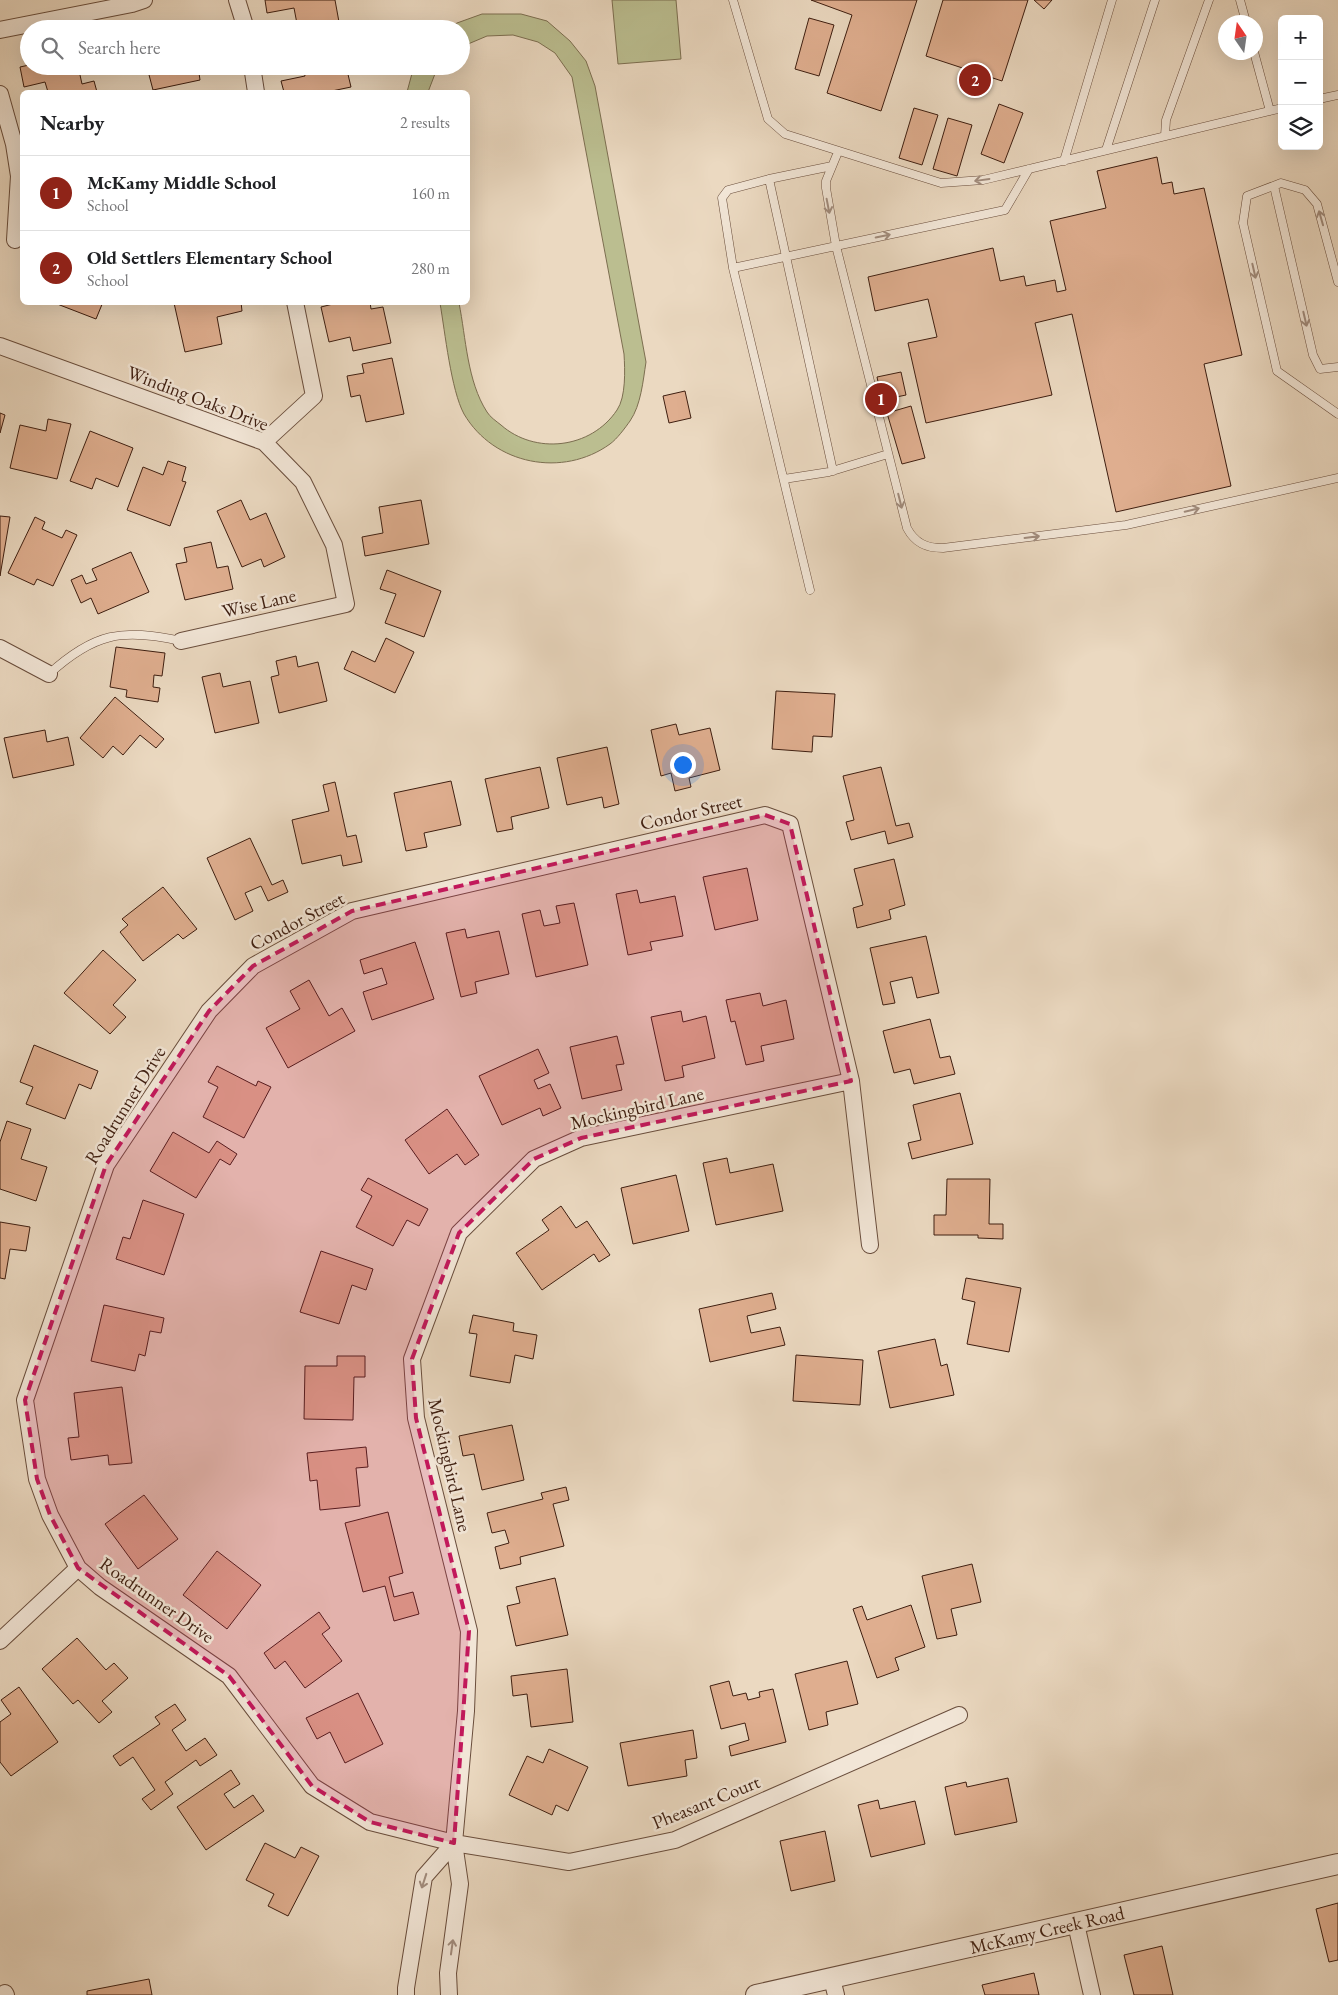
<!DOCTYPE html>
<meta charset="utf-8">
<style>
:root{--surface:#fff;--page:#f2f2f2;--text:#202124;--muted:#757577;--line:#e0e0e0;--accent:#8f2418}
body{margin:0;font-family:"EB Garamond",serif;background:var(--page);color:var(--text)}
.controls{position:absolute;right:15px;top:15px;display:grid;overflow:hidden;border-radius:8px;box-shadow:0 5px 20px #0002}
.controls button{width:45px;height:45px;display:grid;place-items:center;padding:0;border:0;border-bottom:1px solid var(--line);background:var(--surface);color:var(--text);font:25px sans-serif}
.compass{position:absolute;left:1218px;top:15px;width:45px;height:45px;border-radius:50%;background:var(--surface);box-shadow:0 5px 20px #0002;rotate:347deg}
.you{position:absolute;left:682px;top:764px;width:18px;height:18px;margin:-12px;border:4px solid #fff;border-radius:50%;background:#1a73e8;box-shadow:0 0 0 8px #1a73e833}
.badge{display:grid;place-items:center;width:32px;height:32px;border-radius:50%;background:var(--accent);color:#fff;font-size:16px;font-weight:700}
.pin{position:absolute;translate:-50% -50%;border:2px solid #fff;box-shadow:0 1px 5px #0006}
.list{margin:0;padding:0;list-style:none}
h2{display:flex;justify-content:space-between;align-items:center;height:65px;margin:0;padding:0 20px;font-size:21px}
h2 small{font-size:16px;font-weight:400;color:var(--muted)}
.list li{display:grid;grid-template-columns:32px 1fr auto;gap:15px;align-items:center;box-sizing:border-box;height:75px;padding:0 20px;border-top:1px solid var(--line)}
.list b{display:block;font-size:19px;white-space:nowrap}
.list p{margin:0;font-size:16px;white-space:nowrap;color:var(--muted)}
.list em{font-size:16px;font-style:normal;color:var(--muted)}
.icon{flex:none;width:28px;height:28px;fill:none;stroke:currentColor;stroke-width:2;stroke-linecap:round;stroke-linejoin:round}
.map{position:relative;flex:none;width:1338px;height:1995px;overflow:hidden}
.search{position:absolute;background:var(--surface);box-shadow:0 5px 20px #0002;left:20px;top:20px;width:450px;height:55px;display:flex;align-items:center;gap:12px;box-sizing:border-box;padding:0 18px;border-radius:28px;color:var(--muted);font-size:19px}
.panel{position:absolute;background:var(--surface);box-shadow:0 5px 20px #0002;left:20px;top:90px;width:450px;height:215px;border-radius:8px}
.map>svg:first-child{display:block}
.green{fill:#bbbe90;stroke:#7c6e50}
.building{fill:#dfae8f;stroke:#3e1e10}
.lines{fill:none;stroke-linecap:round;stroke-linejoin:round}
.service-casing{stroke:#694d3c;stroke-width:9}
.minor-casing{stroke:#694d3c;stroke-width:18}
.tertiary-casing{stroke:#694d3c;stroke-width:22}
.service{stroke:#f2e6d7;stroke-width:8}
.minor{stroke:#f2e6d7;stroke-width:16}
.tertiary{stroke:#f2e6d7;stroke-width:20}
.oneway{stroke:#a18c7d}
.marked{fill:#c2185b;fill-opacity:0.2;stroke:#c2185b;stroke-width:4;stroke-dasharray:10 6;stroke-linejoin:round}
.labels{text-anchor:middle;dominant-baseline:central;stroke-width:5;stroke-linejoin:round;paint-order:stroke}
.street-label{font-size:19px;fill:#3e1e10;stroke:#f2e6d7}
</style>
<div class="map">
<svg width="1338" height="1995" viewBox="0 0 1338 1995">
<rect width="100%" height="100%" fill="#ebd9c1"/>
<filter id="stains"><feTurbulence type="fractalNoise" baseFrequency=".004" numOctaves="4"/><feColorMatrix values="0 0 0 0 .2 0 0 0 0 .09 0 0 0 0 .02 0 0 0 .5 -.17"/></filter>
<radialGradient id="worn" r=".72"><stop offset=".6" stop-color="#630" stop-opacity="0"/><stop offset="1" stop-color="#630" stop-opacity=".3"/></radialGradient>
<path class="green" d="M 612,0 L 676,0 L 681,59 L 618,64 Z
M 482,14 L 521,14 L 547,21 L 570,41 L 586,61 L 595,86 L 646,362 C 643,381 641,405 630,421 C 625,428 617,439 610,444 C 563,478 494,465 464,414 C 451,390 445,332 440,303 L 459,303 C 466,338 467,381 487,412 C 490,417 496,421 501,425 C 535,455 591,449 617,410 C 626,397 625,370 624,354 L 572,77 L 555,53 L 538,42 L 513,35 L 487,36 L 461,47 L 461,29 L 448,29 L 457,23 Z
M 414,66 L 438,66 L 428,92 L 407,92 Z"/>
<path class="building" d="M 265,0 L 335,0 L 339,22 L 298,29 L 294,8 L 267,13 Z
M 811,0 L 917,0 L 881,111 L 827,93 L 852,15 Z
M 943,0 L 1028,0 L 1002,81 L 926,56 Z
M 1034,0 L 1052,0 L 1044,9 Z
M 809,18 L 834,25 L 819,76 L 795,69 Z
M 29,65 L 78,66 L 82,84 L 94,81 L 97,92 L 48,92 L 45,82 L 24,87 L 20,67 Z
M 132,66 L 198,66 L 200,80 L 153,90 L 148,71 L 134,74 Z
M 303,66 L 346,66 L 351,87 L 327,92 L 284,92 L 281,81 L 305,76 Z
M 999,104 L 1023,113 L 1004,163 L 981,154 Z
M 914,108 L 938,115 L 922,165 L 899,158 Z
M 948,118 L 972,125 L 957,176 L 933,169 Z
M 1157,157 L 1162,184 L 1172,182 L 1174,194 L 1204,188 L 1242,355 L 1204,364 L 1231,486 L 1116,512 L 1072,314 L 1035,323 L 1052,395 L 926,423 L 908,343 L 937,337 L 928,299 L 875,311 L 868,277 L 993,248 L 1000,281 L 1024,276 L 1026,286 L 1055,280 L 1057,292 L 1066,290 L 1050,221 L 1106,208 L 1097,171 Z
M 52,302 L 103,302 L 96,319 Z
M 241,302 L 242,311 L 217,317 L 222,344 L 185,352 L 174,303 Z
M 341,302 L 370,302 L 371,309 L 383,307 L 391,343 L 353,351 L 350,337 L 329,342 L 321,307 Z
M 392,358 L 404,414 L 366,422 L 360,395 L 351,397 L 347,376 L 364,373 L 362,364 Z
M 901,372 L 906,395 L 882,400 L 877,377 Z
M 685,391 L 691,418 L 669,423 L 663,396 Z
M 911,406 L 925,458 L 902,464 L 887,413 Z
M 0,413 L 5,415 L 0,433 Z
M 48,419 L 71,424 L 57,479 L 10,468 L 20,425 L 46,431 Z
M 90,431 L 133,448 L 118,487 L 96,478 L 92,489 L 70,481 Z
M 168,461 L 186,467 L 182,481 L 186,482 L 170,526 L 127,510 L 143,467 L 163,475 Z
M 241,500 L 250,520 L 266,513 L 285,557 L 264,567 L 261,559 L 242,567 L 217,511 Z
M 421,500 L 429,544 L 365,556 L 362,537 L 383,533 L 379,507 Z
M 0,516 L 10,517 L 0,576 Z
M 35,517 L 45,522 L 42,529 L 62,538 L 66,530 L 77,535 L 53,586 L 37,579 L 34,585 L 8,573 Z
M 211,542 L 217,568 L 228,566 L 233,589 L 185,600 L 176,564 L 187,562 L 184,548 Z
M 131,552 L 149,592 L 98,614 L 91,598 L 81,603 L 71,580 L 82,575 L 86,584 L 97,580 L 92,569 Z
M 387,570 L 441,591 L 424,637 L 385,623 L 396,594 L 380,589 Z
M 386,638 L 414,652 L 395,693 L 344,669 L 352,651 L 375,662 Z
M 116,647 L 165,653 L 162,676 L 154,675 L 153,687 L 160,688 L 158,702 L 126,697 L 127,690 L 110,687 Z
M 296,656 L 298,667 L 318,662 L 327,701 L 279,713 L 271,677 L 279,675 L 276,661 Z
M 220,673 L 223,687 L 250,681 L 259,723 L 215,733 L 202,677 Z
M 776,691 L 835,694 L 832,737 L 813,736 L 812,752 L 772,749 Z
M 115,697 L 164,739 L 156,748 L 140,735 L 123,755 L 113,746 L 103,758 L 80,738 Z
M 676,724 L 679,735 L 710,728 L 720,770 L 689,778 L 691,787 L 675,791 L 671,773 L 661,776 L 651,730 Z
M 45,730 L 47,742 L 68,737 L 74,765 L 13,778 L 4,738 Z
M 607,747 L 619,804 L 604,808 L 602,797 L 567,805 L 557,758 Z
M 540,767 L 549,808 L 511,817 L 513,829 L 497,832 L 485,779 Z
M 881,767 L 896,826 L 909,823 L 913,837 L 888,844 L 885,831 L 851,840 L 846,822 L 854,820 L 843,776 Z
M 451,781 L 461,825 L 424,833 L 427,847 L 406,851 L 394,793 Z
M 335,782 L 347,837 L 356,835 L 362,862 L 343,866 L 341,855 L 302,864 L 292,820 L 329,811 L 323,785 Z
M 250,838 L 272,885 L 283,880 L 288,892 L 268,901 L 261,886 L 245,893 L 253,911 L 235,920 L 207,858 Z
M 894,859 L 905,905 L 889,910 L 891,919 L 857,928 L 853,908 L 863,905 L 854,869 Z
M 747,868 L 758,920 L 715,930 L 703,877 Z
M 163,887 L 197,929 L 183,939 L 178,934 L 143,961 L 120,932 L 128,925 L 122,919 Z
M 637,890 L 640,903 L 675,896 L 683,936 L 650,942 L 652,950 L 628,955 L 616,894 Z
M 574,903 L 588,965 L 536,977 L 522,914 L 540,910 L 544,926 L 560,923 L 556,906 Z
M 465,929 L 467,938 L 499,931 L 509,974 L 475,982 L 477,993 L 461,997 L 446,933 Z
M 926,936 L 939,993 L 917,998 L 912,977 L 890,982 L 895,1003 L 883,1005 L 870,948 Z
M 415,942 L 434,999 L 372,1020 L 363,992 L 387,984 L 382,968 L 364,974 L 360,960 Z
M 103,950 L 136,980 L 113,1005 L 126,1017 L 110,1034 L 64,993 Z
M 309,980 L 329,1016 L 342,1008 L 355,1031 L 288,1068 L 266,1028 L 300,1009 L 290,991 Z
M 760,993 L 763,1006 L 786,1000 L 794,1039 L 761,1046 L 764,1061 L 746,1065 L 735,1021 L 731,1022 L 726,1000 Z
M 681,1011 L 683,1022 L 706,1016 L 715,1058 L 682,1066 L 684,1077 L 665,1081 L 651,1017 Z
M 930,1019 L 940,1058 L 950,1056 L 955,1074 L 914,1084 L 910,1069 L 894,1073 L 883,1031 Z
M 617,1036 L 624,1064 L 616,1065 L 622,1090 L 582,1099 L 570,1047 Z
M 34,1045 L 98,1071 L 91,1089 L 79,1084 L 65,1119 L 26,1104 L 33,1087 L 20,1082 Z
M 538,1049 L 549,1073 L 534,1080 L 538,1089 L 550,1084 L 561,1108 L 543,1116 L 540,1108 L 502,1125 L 479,1076 Z
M 217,1066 L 256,1086 L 258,1081 L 271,1087 L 244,1138 L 203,1117 L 218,1087 L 208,1082 Z
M 960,1093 L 973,1144 L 912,1159 L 908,1143 L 921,1140 L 913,1105 Z
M 447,1109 L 479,1155 L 465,1165 L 457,1154 L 429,1174 L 405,1140 Z
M 7,1121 L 31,1129 L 21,1159 L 47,1167 L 36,1201 L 0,1189 L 0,1142 Z
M 173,1132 L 209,1153 L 217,1141 L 237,1154 L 230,1165 L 220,1159 L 196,1198 L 150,1171 Z
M 727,1158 L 730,1173 L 773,1164 L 783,1211 L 716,1225 L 703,1163 Z
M 676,1175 L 689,1231 L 633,1244 L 621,1188 Z
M 368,1178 L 428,1209 L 419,1226 L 407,1220 L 393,1246 L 356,1227 L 372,1196 L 361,1190 Z
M 947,1179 L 990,1179 L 989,1224 L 1003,1224 L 1003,1239 L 978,1238 L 978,1235 L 934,1235 L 934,1215 L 946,1215 Z
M 143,1200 L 184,1214 L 164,1275 L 116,1259 L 123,1237 L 130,1239 Z
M 561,1206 L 576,1228 L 587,1221 L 610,1255 L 599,1262 L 594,1254 L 542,1290 L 516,1253 L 549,1230 L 542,1220 Z
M 0,1222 L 30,1227 L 26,1251 L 10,1249 L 5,1279 L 0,1278 Z
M 321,1251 L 373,1269 L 366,1290 L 352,1285 L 339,1324 L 300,1312 Z
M 966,1278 L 1021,1288 L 1009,1352 L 967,1344 L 975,1302 L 962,1299 Z
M 772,1293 L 776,1309 L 747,1316 L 751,1333 L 780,1327 L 785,1345 L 710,1362 L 699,1309 Z
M 104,1305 L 164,1318 L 161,1333 L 150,1331 L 145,1356 L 139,1354 L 135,1371 L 91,1361 Z
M 473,1315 L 514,1323 L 513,1331 L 537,1335 L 533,1359 L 515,1355 L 510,1383 L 470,1376 L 477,1334 L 469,1333 Z
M 935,1339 L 941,1366 L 947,1364 L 954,1395 L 890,1408 L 878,1351 Z
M 796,1355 L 863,1360 L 860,1405 L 793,1401 Z
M 337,1356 L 365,1356 L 365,1377 L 354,1377 L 353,1420 L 304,1419 L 305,1366 L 337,1366 Z
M 122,1387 L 132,1463 L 109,1465 L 108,1455 L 71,1460 L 68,1438 L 79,1437 L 74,1393 Z
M 512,1425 L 524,1480 L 482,1490 L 474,1454 L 463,1456 L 459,1436 Z
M 366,1447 L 368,1467 L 356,1468 L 360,1506 L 320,1510 L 317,1480 L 310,1481 L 307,1453 Z
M 566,1487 L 569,1500 L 553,1504 L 564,1546 L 520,1557 L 521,1564 L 500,1569 L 495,1547 L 509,1543 L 505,1530 L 492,1533 L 487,1513 L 543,1499 L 541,1493 Z
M 144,1495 L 178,1539 L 138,1569 L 105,1524 Z
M 388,1512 L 403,1573 L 389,1577 L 394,1597 L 413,1592 L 419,1614 L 394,1621 L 385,1586 L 363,1592 L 345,1523 Z
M 217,1551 L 261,1585 L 227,1629 L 183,1595 Z
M 972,1564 L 981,1602 L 951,1609 L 957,1635 L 937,1639 L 922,1576 Z
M 555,1578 L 568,1635 L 516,1646 L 507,1606 L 520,1603 L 516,1587 Z
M 911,1605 L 925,1647 L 895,1658 L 899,1670 L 877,1678 L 853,1609 L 862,1606 L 867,1620 Z
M 319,1612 L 330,1628 L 322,1634 L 342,1661 L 305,1688 L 285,1661 L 275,1669 L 264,1653 Z
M 77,1638 L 106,1670 L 114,1663 L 128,1678 L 102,1701 L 112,1712 L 99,1723 L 78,1700 L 73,1704 L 42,1669 Z
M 847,1661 L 858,1704 L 826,1712 L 828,1725 L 809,1730 L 795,1674 Z
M 567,1669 L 573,1722 L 531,1727 L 527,1694 L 513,1696 L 511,1676 Z
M 729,1681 L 733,1696 L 746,1693 L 748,1700 L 760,1697 L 759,1692 L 773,1689 L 786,1742 L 731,1756 L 729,1746 L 749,1740 L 745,1723 L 721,1729 L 710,1686 Z
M 19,1687 L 58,1742 L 11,1776 L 0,1762 L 0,1722 L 11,1714 L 1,1700 Z
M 358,1693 L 383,1744 L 345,1763 L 330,1732 L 317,1739 L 306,1718 Z
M 175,1704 L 186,1720 L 172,1730 L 186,1751 L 205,1738 L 217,1755 L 200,1766 L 196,1760 L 165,1782 L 173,1794 L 151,1810 L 142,1799 L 155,1790 L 133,1757 L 120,1766 L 113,1756 L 160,1724 L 155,1717 Z
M 693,1730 L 697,1758 L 685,1760 L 687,1776 L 628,1786 L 620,1743 Z
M 549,1749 L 588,1767 L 568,1811 L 556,1805 L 552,1815 L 509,1795 L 527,1756 L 543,1763 Z
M 231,1770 L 240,1784 L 224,1794 L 234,1808 L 253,1795 L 264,1811 L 206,1850 L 177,1807 Z
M 1008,1778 L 1017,1822 L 955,1835 L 945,1787 L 966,1782 L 967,1787 Z
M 878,1800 L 880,1809 L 915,1801 L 925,1844 L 871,1857 L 858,1805 Z
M 825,1831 L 835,1881 L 791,1891 L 780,1841 Z
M 265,1843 L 295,1858 L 301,1847 L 319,1856 L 288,1916 L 268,1906 L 274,1894 L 246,1880 Z
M 1338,1903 L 1338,1960 L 1329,1962 L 1316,1909 Z
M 1162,1946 L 1173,1995 L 1134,1995 L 1124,1955 Z
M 1034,1973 L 1039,1995 L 985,1995 L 982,1985 Z
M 149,1979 L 152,1995 L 87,1995 L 87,1991 Z"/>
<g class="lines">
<defs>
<path id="service" d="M 733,0 L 768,119 L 785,134 L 941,183 L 983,180 L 1282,108
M 1240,0 L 1246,22
M 1254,52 L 1270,111
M 1319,99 L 1338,95
M 1165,136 L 1166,120 L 1209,0
M 1106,150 L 1155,0
M 838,152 L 826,181 L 826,188 L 836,246 L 907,528 C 915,543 926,548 943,548 L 1126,525 L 1338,478
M 1064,161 L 1112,0
M 832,166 L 769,179 L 833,471
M 1274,186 L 1313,355 L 1320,369 L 1338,367
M 733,268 L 722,198 L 728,190 L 769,179
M 1338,282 L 1317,204 L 1305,190 L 1281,183 L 1247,196 L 1243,223 L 1277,371 L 1338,414
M 784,479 L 829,472 L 888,454
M 810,590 L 733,268 L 1005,210 L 1029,169
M 49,674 C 94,633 122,628 181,641"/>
<path id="minor" d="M 237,0 L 246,29
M 0,30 L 132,4 L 144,0
M 252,66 L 256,92
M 0,94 L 14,144 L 19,176 L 15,240
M 0,346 L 264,442 L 303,482 L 334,545 L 346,604 L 181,641
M 264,442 L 314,396 L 295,302
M 0,648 L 49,674
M 870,1245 L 851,1081 L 790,824 L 765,815 L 352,911 L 253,966 L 209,1011 L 106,1165 L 25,1400 L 37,1479 L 50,1515 L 78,1568 L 100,1587 L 229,1676 L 312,1786 L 370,1822 L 454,1843 L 569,1862 L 675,1840 L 959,1715
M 0,1641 L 78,1568
M 1076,1924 L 1092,1995
M 832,1979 L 836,1995
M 5,1993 L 6,1995
M 406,1995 L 406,1988 L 424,1877 L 454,1843
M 449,1995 L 448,1973 L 460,1884 L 454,1843 L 466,1711 L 469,1631 L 416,1418 L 412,1359 L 459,1233 L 534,1159 L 581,1138 L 851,1081"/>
<path id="tertiary" d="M 756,1995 L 1338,1864"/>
</defs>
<use href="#service" class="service-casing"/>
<use href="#minor" class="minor-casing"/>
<use href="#tertiary" class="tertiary-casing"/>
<use href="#service" class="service"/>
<use href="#minor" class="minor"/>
<use href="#tertiary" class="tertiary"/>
</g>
<defs><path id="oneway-shaft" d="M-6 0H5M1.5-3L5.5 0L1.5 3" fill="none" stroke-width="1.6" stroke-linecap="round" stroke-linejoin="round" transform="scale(1.25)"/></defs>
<g class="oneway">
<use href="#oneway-shaft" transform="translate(982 180) rotate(172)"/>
<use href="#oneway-shaft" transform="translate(828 206) rotate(79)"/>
<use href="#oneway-shaft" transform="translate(1321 218) rotate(-106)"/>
<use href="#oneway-shaft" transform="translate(883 236) rotate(-12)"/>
<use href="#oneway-shaft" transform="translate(1254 271) rotate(77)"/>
<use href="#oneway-shaft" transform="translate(1305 319) rotate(77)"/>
<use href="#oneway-shaft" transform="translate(900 501) rotate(76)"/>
<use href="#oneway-shaft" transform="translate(1192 510) rotate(-13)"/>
<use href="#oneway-shaft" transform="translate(1032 537) rotate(-7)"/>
<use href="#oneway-shaft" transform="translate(424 1881) rotate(108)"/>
<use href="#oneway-shaft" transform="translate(452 1947) rotate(-82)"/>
</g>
<path class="marked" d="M 765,815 L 790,824 L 851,1081 L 581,1138 L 534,1159 L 459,1233 L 412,1359 L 416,1418 L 469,1631 L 454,1843 L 370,1822 L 312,1786 L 229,1676 L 78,1568 L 50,1515 L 37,1479 L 25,1400 L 106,1165 L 209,1011 L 253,966 L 352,911 Z"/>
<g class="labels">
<g class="street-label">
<text transform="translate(198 398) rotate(21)">Winding Oaks Drive</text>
<text transform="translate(259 603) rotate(-13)">Wise Lane</text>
<text transform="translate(691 812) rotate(-13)">Condor Street</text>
<text transform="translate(297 921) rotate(-28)">Condor Street</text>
<text transform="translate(125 1105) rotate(-58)">Roadrunner Drive</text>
<text transform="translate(637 1108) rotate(-13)">Mockingbird Lane</text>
<text transform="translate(450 1465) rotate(77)">Mockingbird Lane</text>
<text transform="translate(157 1600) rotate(35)">Roadrunner Drive</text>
<text transform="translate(706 1802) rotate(-22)">Pheasant Court</text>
<text transform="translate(1047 1930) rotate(-13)">McKamy Creek Road</text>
</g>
</g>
<rect width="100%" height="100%" filter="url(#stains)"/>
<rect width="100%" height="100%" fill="url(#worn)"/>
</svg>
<div class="controls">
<button>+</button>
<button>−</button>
<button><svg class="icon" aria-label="layers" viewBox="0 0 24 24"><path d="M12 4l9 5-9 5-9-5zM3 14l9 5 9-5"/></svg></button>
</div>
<svg class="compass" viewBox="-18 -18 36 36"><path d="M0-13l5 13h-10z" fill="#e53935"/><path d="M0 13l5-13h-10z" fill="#757577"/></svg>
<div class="you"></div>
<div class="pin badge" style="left:881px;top:399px">1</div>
<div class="pin badge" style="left:975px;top:80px">2</div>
<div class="search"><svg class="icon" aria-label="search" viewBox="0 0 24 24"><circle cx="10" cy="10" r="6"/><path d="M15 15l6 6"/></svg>Search here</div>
<section class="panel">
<h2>Nearby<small>2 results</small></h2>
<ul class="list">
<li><span class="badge">1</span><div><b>McKamy Middle School</b><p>School</p></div><em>160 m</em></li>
<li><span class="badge">2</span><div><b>Old Settlers Elementary School</b><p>School</p></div><em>280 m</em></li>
</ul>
</section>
</div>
